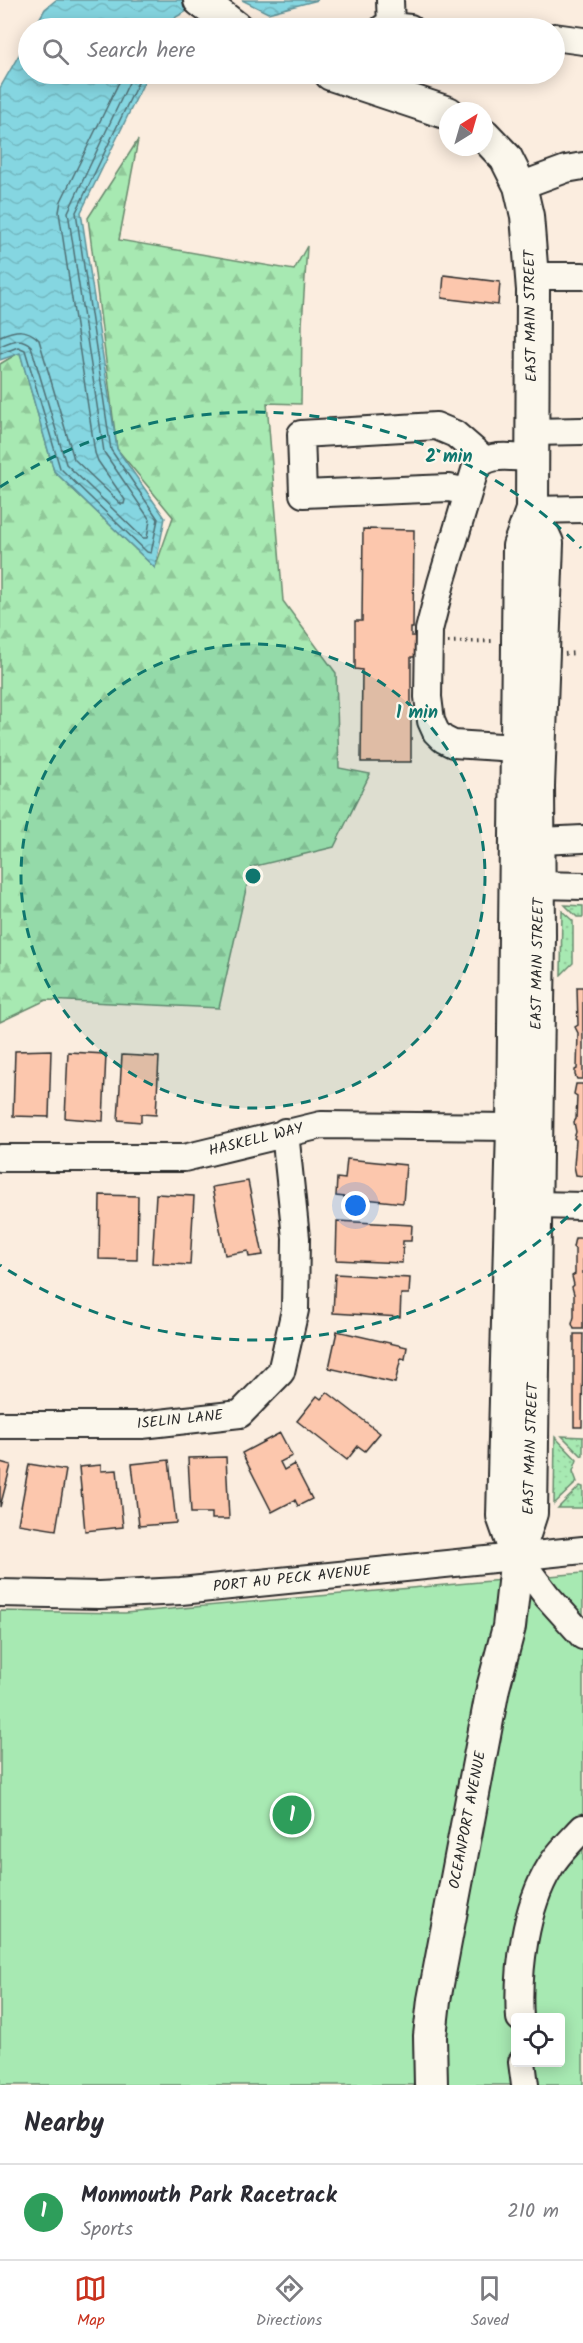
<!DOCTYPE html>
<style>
:root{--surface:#fff;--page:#f7f7f7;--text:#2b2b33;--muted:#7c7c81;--line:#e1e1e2;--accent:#c8321e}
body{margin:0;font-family:Kalam,sans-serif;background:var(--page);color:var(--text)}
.controls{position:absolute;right:18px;bottom:18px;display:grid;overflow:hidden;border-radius:6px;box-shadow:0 3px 15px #0003}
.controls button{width:54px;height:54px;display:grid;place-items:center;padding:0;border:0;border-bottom:2px solid var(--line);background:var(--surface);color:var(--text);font:30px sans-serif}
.compass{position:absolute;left:439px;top:102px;width:54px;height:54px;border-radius:50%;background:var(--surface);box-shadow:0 3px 15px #0003;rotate:37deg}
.you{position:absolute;left:356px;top:1206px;width:21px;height:21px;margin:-15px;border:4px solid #fff;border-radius:50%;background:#1a73e8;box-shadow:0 0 0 9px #1a73e833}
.badge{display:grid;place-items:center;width:39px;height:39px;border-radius:50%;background:var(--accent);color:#fff;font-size:20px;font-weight:700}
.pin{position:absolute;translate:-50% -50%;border:3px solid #fff;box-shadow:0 2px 6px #0006}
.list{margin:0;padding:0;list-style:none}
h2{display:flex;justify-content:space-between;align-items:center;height:78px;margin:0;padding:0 24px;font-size:26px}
h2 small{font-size:20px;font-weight:400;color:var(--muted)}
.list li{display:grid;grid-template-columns:39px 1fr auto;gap:18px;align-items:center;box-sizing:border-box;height:96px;padding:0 24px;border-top:2px solid var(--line)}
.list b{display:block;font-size:22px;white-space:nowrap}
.list p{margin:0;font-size:20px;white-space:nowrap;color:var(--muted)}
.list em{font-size:20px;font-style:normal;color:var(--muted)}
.icon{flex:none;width:33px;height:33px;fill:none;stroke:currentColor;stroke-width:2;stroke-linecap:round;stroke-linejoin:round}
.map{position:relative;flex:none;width:583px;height:2085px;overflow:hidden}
.search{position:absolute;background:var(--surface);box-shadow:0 3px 15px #0003;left:18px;right:18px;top:18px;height:66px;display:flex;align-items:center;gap:15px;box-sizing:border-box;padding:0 21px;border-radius:33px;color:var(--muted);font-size:22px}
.sheet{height:174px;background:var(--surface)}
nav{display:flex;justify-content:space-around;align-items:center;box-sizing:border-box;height:84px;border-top:2px solid var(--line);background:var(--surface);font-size:16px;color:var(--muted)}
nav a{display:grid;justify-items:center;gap:3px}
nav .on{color:var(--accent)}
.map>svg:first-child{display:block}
.grass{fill:url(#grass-dots);stroke:#698a6e;stroke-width:1.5}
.forest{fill:url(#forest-firs);stroke:#698a6e;stroke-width:1.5}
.pitch{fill:#a7e9b2;stroke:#698a6e;stroke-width:1.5;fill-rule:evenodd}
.water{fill:url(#water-waves);stroke:#619298;stroke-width:1.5}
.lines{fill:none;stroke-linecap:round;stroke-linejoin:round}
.shore{stroke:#4f6f74;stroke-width:1.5}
.building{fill:#fcc7ad;stroke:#2b2b2b;stroke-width:1.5}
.minor-casing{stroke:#2b2b2b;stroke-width:30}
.major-casing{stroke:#2b2b2b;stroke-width:36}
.path{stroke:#2b2b2b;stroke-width:4;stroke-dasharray:1.5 4.5;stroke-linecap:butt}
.minor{stroke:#fbf7ec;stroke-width:26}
.major{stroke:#fbf7ec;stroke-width:32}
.ring{fill:none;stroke:#0f766e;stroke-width:3;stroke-dasharray:10 8}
.labels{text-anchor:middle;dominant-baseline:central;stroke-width:4.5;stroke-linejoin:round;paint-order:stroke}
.street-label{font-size:15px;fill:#2b2b2b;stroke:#fbf7ec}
.centre{fill:#0f766e;stroke:#fbf7ec;stroke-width:3}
.ring-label{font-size:18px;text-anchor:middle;font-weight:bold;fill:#0f766e;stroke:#fbf7ec;stroke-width:4.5;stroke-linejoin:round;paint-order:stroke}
</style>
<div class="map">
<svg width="583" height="2085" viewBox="0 0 583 2085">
<defs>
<pattern id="grass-dots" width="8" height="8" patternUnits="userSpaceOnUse" patternTransform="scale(1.5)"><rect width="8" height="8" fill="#a7e9b2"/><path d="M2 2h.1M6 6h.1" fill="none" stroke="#90c899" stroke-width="1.8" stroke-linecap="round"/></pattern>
<pattern id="forest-firs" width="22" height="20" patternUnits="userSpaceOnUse" patternTransform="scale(1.5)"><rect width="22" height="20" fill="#a7e9b2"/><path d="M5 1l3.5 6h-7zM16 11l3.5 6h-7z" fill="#90c899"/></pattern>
<pattern id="water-waves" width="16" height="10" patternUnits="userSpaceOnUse" patternTransform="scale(1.5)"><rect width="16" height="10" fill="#85d6e1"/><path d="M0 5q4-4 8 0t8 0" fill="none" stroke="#73b8c1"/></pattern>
</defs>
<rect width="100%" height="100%" fill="#fbeddf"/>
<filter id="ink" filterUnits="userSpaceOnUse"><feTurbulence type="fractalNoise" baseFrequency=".0167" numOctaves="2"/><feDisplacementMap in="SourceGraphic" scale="12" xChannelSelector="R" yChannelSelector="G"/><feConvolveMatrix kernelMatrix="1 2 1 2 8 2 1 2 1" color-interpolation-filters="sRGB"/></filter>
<g filter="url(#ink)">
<path class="grass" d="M 565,905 L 583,906 L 583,917 L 577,917 Z
M 562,911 L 573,921 L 573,963 L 561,975 Z
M 562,1436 L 583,1437 L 583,1455 L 582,1456 Z
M 555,1437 L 577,1460 L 573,1471 L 577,1482 L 554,1504 Z
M 580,1486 L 583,1487 L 583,1508 L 558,1508 Z"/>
<path class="forest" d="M 138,140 L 119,240 L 294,270 L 307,246 L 302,325 L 301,404 L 267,403 L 283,601 L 336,673 L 339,768 L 370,774 L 334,847 L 251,867 L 219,1008 L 46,1000 L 0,1022 L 0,364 L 20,352 L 54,471 L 155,568 L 173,517 L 117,449 L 88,218 Z"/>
<path class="pitch" d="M 583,1573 L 583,2085 L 0,2085 L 0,1611 L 125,1613 ZM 516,2018 L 560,2018 L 560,2062 L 516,2062 Z"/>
<path class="water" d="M 56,0 L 207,0 L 176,17 L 170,28 L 34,28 L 45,9 Z
M 242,0 L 318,0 L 268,13 Z
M 28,39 L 28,74 L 148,74 L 81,212 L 117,449 L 165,518 L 155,568 L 54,471 L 20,353 L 0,360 L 0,88 Z"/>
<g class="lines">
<path class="shore" d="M 0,336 C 15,330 27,327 39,340 L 74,459 L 121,504 L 124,504 L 125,500 L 98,461 L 95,453 L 59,212 L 61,201 L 123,74
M 0,346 C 12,341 21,336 31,346 L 66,464 L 143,538 L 147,538 L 150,520 L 104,452 L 68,212 L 133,74
M 0,354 L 18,347 L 25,350 L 60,468 L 147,552 L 151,553 L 158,519 L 111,450 L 76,212 L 142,74"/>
</g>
<path class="building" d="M 444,275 L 500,282 L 498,305 L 442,298 Z
M 363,529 L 414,530 L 413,628 L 411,628 L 411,636 L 416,636 L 416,657 L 411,657 L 411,762 L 361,762 L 362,670 L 355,669 L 355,621 L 362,621 Z
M 577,987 L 583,987 L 583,1079 L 577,1079 L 575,1075 L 575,1070 L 577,1069 L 578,1033 L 575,1027 L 578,1025 Z
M 51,1050 L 49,1117 L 13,1116 L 15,1051 Z
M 68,1052 L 106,1054 L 103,1121 L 65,1118 Z
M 122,1055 L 159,1057 L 156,1115 L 141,1114 L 141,1122 L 118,1120 Z
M 576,1084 L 583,1084 L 583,1176 L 576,1175 L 574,1166 L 576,1140 L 574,1138 L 576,1132 L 574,1122 L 576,1119 L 577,1096 L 574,1094 Z
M 347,1159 L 406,1165 L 403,1203 L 336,1196 L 337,1178 L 345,1179 Z
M 248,1181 L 263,1255 L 249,1257 L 248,1251 L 225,1255 L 212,1187 Z
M 156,1194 L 194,1196 L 190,1265 L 152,1263 Z
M 100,1195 L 138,1196 L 137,1260 L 99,1259 Z
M 337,1221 L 412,1225 L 411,1241 L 403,1241 L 402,1263 L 336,1260 Z
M 575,1238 L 583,1238 L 583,1329 L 574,1329 L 572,1324 L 574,1317 L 574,1294 L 572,1287 L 574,1285 L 572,1276 L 575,1274 L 575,1249 L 573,1247 Z
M 335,1274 L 410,1278 L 409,1294 L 401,1294 L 400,1317 L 333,1313 Z
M 337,1331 L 407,1347 L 405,1359 L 401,1358 L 395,1383 L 329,1368 Z
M 574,1334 L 583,1334 L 582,1427 L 574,1427 Z
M 327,1392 L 380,1433 L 365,1451 L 358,1446 L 347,1460 L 297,1421 L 317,1396 L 321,1399 Z
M 280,1433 L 292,1456 L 280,1462 L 284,1470 L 294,1464 L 312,1499 L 298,1506 L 295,1500 L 272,1512 L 242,1453 Z
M 226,1457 L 229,1519 L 212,1519 L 212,1513 L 191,1513 L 188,1458 Z
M 169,1460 L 176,1523 L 139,1526 L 132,1464 Z
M 0,1462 L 11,1465 L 0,1507 Z
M 29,1464 L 66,1470 L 56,1530 L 18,1524 Z
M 101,1465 L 101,1471 L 117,1470 L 123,1527 L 85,1531 L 79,1467 Z"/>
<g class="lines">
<defs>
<path id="minor" d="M 390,0 L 391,26
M 383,28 L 391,26 L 410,28
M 554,37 L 583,41
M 520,186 L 566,169 L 583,166
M 532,276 L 583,276
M 531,432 L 583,431
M 468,492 L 449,488 L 303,494 L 301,434 L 436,426 L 455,434 L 484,459
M 532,510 L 583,509
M 516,748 L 453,744 L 443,739 L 436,732 L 431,721 L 428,697 L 429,630 L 441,583 L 475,470 C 487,451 511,458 530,458
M 520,842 L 583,839
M 539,885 L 583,886
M 0,1158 L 184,1158 L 321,1125 L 513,1127
M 536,1205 L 583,1206
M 0,1425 L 142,1425 L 240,1414 L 281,1372 L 295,1310 L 296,1238 L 285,1132
M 517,1556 L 547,1596 L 583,1636
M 0,1593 L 99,1595 L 181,1591 L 583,1550
M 520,2018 C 517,1972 525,1907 550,1867 C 558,1853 572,1840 583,1828
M 522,2062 L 525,2085"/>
<path id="major" d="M 200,0 L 236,28
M 331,74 L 448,113
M 484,135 L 506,158 L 520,186 L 527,216 L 533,290 L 532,510 L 519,546 L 513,1127 L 503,1516 L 517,1556
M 431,2085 L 430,2036 L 434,2000 L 493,1688 L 509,1627 L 517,1556 L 531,1513 L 539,935 L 538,786 L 547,543 L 532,510"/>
</defs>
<use href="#minor" class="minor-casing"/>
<use href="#major" class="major-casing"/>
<path class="path" d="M 448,642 L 495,641
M 565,654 L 575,653"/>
<use href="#minor" class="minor"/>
<use href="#major" class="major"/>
</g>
</g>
<circle cx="253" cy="876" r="232" fill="#0f766e" fill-opacity=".12"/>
<g class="ring">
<circle cx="253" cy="876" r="232"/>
<path d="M581 1204A464 464 0 0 1 0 1265M0 487A464 464 0 0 1 581 548"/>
</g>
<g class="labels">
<g class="street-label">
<text transform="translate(531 316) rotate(-91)">EAST MAIN STREET</text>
<text transform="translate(538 964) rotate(-89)">EAST MAIN STREET</text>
<text transform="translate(256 1140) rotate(-14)">HASKELL WAY</text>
<text transform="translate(180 1420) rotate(-6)">ISELIN LANE</text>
<text transform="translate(531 1449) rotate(-88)">EAST MAIN STREET</text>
<text transform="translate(292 1579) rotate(-6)">PORT AU PECK AVENUE</text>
<text transform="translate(468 1820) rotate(-79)">OCEANPORT AVENUE</text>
</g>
</g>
<circle cx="253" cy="876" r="9" class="centre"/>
<g class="ring-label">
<text x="449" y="462">2 min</text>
<text x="417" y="718">1 min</text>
</g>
</svg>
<div class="controls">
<button><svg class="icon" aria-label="locate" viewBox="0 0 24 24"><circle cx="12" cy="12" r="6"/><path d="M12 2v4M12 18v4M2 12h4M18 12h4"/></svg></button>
</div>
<svg class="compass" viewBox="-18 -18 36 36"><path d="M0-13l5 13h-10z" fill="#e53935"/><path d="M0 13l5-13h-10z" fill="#7c7c81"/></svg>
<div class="you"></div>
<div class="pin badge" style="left:292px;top:1815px;background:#2e9e5b">1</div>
<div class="search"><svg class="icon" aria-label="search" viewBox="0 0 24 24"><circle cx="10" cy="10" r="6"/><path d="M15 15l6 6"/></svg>Search here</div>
</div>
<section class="sheet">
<h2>Nearby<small></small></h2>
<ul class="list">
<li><span class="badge" style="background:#2e9e5b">1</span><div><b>Monmouth Park Racetrack</b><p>Sports</p></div><em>210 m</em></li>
</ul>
</section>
<nav>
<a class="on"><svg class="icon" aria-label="map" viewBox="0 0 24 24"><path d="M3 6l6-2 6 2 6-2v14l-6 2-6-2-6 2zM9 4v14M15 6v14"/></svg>Map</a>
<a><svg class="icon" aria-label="directions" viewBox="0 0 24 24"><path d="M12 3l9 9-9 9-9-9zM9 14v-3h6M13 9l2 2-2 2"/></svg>Directions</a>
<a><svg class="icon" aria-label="saved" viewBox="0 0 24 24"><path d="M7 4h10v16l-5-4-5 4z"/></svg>Saved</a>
</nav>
